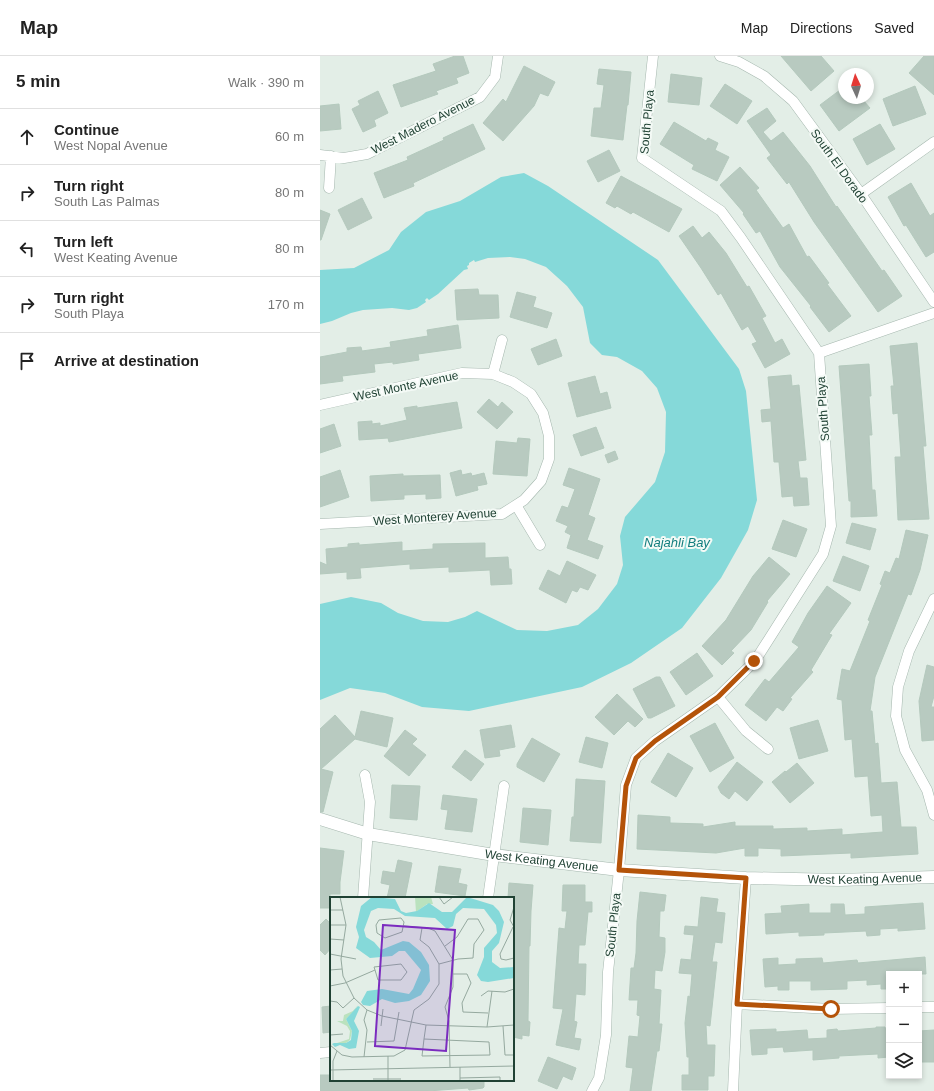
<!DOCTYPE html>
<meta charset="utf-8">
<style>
:root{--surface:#fff;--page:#f6f6f6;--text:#222;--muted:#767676;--line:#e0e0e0}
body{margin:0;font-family:Helvetica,sans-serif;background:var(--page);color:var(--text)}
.controls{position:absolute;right:12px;bottom:12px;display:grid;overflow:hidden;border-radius:0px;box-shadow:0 2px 6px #0003}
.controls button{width:36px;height:36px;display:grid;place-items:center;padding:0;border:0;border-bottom:1px solid var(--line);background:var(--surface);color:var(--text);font:20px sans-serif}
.compass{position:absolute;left:518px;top:12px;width:36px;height:36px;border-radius:50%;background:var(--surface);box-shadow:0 2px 6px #0003;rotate:356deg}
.stop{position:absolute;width:12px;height:12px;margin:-9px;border:3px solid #b45309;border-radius:50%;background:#fff}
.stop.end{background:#b45309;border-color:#fff;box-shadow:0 1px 4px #0008}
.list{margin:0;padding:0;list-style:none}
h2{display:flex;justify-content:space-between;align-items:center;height:52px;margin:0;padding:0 16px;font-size:17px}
h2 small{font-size:13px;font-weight:400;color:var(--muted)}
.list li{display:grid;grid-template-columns:26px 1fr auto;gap:12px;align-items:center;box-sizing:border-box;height:56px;padding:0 16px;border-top:1px solid var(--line)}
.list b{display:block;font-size:15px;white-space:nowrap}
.list p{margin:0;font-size:13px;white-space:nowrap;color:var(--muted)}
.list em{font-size:13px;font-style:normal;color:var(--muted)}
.icon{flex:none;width:22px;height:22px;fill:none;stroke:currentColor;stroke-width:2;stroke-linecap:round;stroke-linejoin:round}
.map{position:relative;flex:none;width:614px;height:1035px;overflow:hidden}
header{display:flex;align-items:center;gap:24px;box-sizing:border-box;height:56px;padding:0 20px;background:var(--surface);border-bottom:1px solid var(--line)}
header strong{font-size:19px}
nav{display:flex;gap:22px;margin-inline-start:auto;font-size:14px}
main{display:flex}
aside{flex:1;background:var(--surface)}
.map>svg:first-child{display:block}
.water{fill:#85d9d9}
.building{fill:#b8cac0;stroke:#b4c9bd}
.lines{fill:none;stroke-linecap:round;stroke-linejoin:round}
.minor-casing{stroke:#a5b7ae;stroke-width:11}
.tertiary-casing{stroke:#a5b7ae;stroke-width:13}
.minor{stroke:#fff;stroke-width:10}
.tertiary{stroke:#fff;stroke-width:12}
.route{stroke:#b45309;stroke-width:5}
.labels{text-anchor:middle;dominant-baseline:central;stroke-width:4;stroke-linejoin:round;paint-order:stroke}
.street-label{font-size:12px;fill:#204234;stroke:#f4faf6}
.water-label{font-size:13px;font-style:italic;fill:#137e7f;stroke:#f4faf6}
.inset-road{fill:none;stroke:#95a99f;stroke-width:1}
.view{fill:#7b2cbf;fill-opacity:0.15;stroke:#7b2cbf;stroke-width:2}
.inset-edge{fill:none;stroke:#204234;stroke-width:2}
</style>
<header>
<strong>Map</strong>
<nav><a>Map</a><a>Directions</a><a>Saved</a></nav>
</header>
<main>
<aside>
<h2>5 min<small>Walk · 390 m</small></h2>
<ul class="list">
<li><svg class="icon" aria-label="ahead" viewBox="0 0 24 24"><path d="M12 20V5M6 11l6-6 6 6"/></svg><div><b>Continue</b><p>West Nopal Avenue</p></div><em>60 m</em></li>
<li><svg class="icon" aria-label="right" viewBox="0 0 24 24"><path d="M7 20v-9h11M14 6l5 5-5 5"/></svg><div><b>Turn right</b><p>South Las Palmas</p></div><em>80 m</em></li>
<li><svg class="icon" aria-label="left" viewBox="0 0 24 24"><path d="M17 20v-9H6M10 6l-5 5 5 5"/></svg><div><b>Turn left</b><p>West Keating Avenue</p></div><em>80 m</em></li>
<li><svg class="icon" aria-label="right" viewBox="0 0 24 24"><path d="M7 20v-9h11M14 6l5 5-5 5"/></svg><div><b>Turn right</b><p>South Playa</p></div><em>170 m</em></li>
<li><svg class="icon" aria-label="arrive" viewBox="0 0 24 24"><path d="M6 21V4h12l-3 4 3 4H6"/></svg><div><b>Arrive at destination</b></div></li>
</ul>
</aside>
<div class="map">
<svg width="614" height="1035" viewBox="0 0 614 1035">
<rect width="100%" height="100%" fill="#e3eee7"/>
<path class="water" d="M 204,117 L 228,130 L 338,204 L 419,313 L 426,335 L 437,444 L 428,474 L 401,522 L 362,572 L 311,607 L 262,631 L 149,655 L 102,651 L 65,637 L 30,632 L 0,644 L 0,548 L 31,541 L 61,547 L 78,557 L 103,565 L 128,566 L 145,561 L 157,555 L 197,574 L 227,575 L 258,569 L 278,553 L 297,528 L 303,509 L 300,480 L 305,461 L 335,426 L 345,396 L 346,356 L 337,332 L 322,315 L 297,301 L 282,299 L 270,287 L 263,251 L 247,230 L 226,211 L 205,203 L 190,201 L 168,202 L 155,206 L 154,204 L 149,207 L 149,209 L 147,210 L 148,213 L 144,214 L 118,238 L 109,244 L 107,242 L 105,244 L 106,246 L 97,252 L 89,254 L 72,252 L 43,254 L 31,257 L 12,265 L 0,268 L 0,214 L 34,212 L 69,194 L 81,176 L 106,156 L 140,145 L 181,121 Z"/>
<path class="building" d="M 135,0 L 143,0 L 149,17 L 136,22 L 138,27 L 116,35 L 118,38 L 81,51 L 73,29 L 116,15 L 113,8 Z
M 461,0 L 501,0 L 514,15 L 491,35 Z
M 604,0 L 614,0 L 614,39 L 589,17 Z
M 204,10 L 235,26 L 228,40 L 220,37 L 214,50 L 183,85 L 163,67 L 183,43 L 186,46 Z
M 279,13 L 311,16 L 308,49 L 307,49 L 303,84 L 271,80 L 274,52 L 281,52 L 284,29 L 277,28 Z
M 351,18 L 382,22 L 379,49 L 348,46 Z
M 405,28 L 432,45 L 417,68 L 390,50 Z
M 595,30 L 606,58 L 573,70 L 563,43 Z
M 524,31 L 524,42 L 533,42 L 538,48 L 543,44 L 550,52 L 519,75 L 500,49 Z
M 58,35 L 68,57 L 54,64 L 56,70 L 43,76 L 32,53 L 40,49 L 38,45 Z
M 19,48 L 21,73 L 0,75 L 0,50 Z
M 447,52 L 456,65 L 443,76 L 451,85 L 463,76 L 490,110 L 516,151 L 517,150 L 562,215 L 564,214 L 582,240 L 558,256 L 494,166 L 469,126 L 467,128 L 447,102 L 451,99 L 427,65 Z
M 354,66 L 386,85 L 388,82 L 398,87 L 395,94 L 409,101 L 397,125 L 372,113 L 374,109 L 340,88 Z
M 153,68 L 165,93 L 93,127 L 94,130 L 64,142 L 54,117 L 88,104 L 87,101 L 124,84 L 123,82 Z
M 560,68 L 575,93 L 547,109 L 533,83 Z
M 289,94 L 300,115 L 278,126 L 267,105 Z
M 420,111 L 439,132 L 436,134 L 463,172 L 469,168 L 487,201 L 489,200 L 509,227 L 507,228 L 531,260 L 509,276 L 490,251 L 491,250 L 460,211 L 440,175 L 436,177 L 423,158 L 424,157 L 400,129 Z
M 301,120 L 362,153 L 349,176 L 313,156 L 311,158 L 297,150 L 295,152 L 286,147 Z
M 591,127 L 610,160 L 614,157 L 614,196 L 606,201 L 586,169 L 584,170 L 568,141 Z
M 42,142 L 52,162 L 28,174 L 18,154 Z
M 0,154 L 10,158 L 1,184 L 0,184 Z
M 373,170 L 382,182 L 389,176 L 406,197 L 427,231 L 429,230 L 446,260 L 442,262 L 455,287 L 462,283 L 470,298 L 445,312 L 432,288 L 437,286 L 428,270 L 422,274 L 401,237 L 398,239 L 381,212 L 359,180 Z
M 158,233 L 159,239 L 178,239 L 179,262 L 137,264 L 135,234 Z
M 197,236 L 216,241 L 213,251 L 232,257 L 227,272 L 190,261 Z
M 138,269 L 141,292 L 98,298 L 99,304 L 73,308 L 73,306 L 54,308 L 55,316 L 22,320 L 23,325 L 0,328 L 0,301 L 27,296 L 27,292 L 41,291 L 42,295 L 71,291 L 70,286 L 108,280 L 107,274 Z
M 236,283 L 242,300 L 218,309 L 211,293 Z
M 597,287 L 606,390 L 603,390 L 609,463 L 578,464 L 575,401 L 581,401 L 578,357 L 573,358 L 571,330 L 574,330 L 570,290 Z
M 549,308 L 551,340 L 549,340 L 552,379 L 549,379 L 552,434 L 555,434 L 557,460 L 531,461 L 531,445 L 529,445 L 519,310 Z
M 471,319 L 472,330 L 479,329 L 486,404 L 478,405 L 480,422 L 487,422 L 489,449 L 474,450 L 473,440 L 462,441 L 459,406 L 454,406 L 451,365 L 442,366 L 441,354 L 451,353 L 448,321 Z
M 275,320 L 280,338 L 287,336 L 291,352 L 257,361 L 248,327 Z
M 169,343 L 178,351 L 182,346 L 193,356 L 177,373 L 157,356 Z
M 137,346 L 142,372 L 69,386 L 68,382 L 39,384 L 38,366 L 52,365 L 52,368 L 60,367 L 60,370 L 87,364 L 84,352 L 97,350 L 97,352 Z
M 14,368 L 21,390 L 0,397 L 0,373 Z
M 276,371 L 284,392 L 261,400 L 253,379 Z
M 198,382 L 210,383 L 207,420 L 173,418 L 176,385 L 197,387 Z
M 295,395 L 298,403 L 288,407 L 285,399 Z
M 249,412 L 280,423 L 268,459 L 275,462 L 267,484 L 283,490 L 278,503 L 247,492 L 251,479 L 245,476 L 248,470 L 236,465 L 242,450 L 248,452 L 255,433 L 243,429 Z
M 20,414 L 29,441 L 0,451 L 0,421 Z
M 141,414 L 142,419 L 151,417 L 152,420 L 164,417 L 167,428 L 157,430 L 158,434 L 136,440 L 130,417 Z
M 83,418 L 83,420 L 120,419 L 121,442 L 106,443 L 106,438 L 84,439 L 84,443 L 51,445 L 50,420 Z
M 463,464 L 487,473 L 476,501 L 452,493 Z
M 532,467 L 556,473 L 550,494 L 526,487 Z
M 586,474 L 608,479 L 600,514 L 591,539 L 588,538 L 555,621 L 550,655 L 552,655 L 555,688 L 558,687 L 561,727 L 577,726 L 581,771 L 596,771 L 598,798 L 531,802 L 531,797 L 461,800 L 461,793 L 438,792 L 438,800 L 425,800 L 425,792 L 396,797 L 317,793 L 318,759 L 350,761 L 350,767 L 383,768 L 383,771 L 415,766 L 415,770 L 453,770 L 453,773 L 487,772 L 487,775 L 522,773 L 522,779 L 563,776 L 562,759 L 551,760 L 548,720 L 535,721 L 532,683 L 525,684 L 522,644 L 517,643 L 522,613 L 530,615 L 550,565 L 548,564 L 562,529 L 560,528 L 565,515 L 570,517 L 576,502 L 579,503 Z
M 82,486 L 82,495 L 113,493 L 113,488 L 165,487 L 165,502 L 188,501 L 189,513 L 191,513 L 192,528 L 171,529 L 170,514 L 129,516 L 129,511 L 90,513 L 90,508 L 40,512 L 41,522 L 27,523 L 27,516 L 0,518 L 0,506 L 7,509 L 6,493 L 28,491 L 28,488 L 39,487 L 39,489 Z
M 523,500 L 549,510 L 540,535 L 513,525 Z
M 449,501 L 470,518 L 447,545 L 448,546 L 431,574 L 411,595 L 414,597 L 402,609 L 382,590 L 406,564 L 433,520 Z
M 247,505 L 276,519 L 268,534 L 260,531 L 257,536 L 252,534 L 246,547 L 219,533 L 228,514 L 240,520 Z
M 507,530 L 531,547 L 509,578 L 512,579 L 491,614 L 493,616 L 470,642 L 472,643 L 463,655 L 457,651 L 446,665 L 425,649 L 445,623 L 449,626 L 479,591 L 472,586 L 488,557 Z
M 377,597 L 393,620 L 366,639 L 350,616 Z
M 607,609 L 614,611 L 614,640 L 611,651 L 614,651 L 614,684 L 602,685 L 599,645 Z
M 336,621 L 340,621 L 355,650 L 331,662 L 328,662 L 313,633 Z
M 297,638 L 323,663 L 315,671 L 308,665 L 294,679 L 275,661 Z
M 41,655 L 73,662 L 67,691 L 35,683 L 1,713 L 13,716 L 3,756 L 0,756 L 0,673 L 15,659 L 35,681 Z
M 498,664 L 508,695 L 479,703 L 470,672 Z
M 395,667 L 414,702 L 390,716 L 370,680 Z
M 191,669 L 195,691 L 179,694 L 180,700 L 165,702 L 160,674 Z
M 85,674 L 97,683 L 92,688 L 106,699 L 89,720 L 64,700 Z
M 266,681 L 288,687 L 282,712 L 259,706 Z
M 212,682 L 240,698 L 224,726 L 197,711 L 197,708 Z
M 145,694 L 164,708 L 151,725 L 132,711 Z
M 348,697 L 373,712 L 356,741 L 331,726 Z
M 417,706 L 443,726 L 427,745 L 415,735 L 409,743 L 401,737 L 398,731 Z
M 477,707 L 494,727 L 470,747 L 452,726 L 465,715 L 466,716 Z
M 256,723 L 285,725 L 281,787 L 250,785 L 252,761 L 254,761 Z
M 72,729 L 100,730 L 97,764 L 70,762 Z
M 123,739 L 157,743 L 152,776 L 125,773 L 128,754 L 121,753 Z
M 203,752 L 231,754 L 228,789 L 200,786 Z
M 0,792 L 24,795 L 20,826 L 20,838 L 10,838 L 10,852 L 0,852 Z
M 78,804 L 92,807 L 85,842 L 67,842 L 70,829 L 61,827 L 63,815 L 75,817 Z
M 119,810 L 141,813 L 138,827 L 147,829 L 145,840 L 115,836 Z
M 189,827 L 213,829 L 211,855 L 210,890 L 209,890 L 208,965 L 210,966 L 209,980 L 202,979 L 202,983 L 193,981 L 193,842 L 188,842 Z
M 243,829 L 265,829 L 265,846 L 272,846 L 272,856 L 268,856 L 265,889 L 259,889 L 258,908 L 266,908 L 265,939 L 256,938 L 254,965 L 257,966 L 254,982 L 261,983 L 259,994 L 236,989 L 243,953 L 233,952 L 239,872 L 245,873 L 247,855 L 242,855 Z
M 320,836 L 346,839 L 344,855 L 340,855 L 339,881 L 345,882 L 345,896 L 342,915 L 335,914 L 334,933 L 341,934 L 339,968 L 342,968 L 339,995 L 337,995 L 331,1035 L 310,1035 L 313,1012 L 306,1011 L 309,980 L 318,981 L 320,960 L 317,959 L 318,944 L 309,944 L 311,912 L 314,912 L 316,897 L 317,865 Z
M 381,841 L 398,843 L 396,856 L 405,857 L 402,887 L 395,886 L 392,906 L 397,906 L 390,970 L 386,969 L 387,989 L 395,989 L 394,1020 L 388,1020 L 388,1034 L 362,1034 L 362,1019 L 369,1019 L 369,1001 L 367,1001 L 365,967 L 368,940 L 370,941 L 372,918 L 359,917 L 361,903 L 371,904 L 374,879 L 364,878 L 365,870 L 378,871 Z
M 603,847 L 605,873 L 578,875 L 578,872 L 560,873 L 560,879 L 547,880 L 546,875 L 504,877 L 504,879 L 479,880 L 479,876 L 446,878 L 445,858 L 462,857 L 461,850 L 489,848 L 489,857 L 511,857 L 511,848 L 524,848 L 525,859 L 545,858 L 545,851 Z
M 6,863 L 11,868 L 11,892 L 5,899 L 0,894 L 0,869 Z
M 605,901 L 606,918 L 569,918 L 569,933 L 561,933 L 561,928 L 547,929 L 547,924 L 527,925 L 527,933 L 491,934 L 491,925 L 469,925 L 469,934 L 458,934 L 458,930 L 445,931 L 443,903 L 458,902 L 458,909 L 476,908 L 476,903 L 502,902 L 503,907 L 537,904 L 538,907 Z
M 11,950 L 11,976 L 3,977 L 2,951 Z
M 556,971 L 565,971 L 566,975 L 569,975 L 569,1001 L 558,1002 L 558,998 L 519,1000 L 519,1002 L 493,1004 L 493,994 L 464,996 L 463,991 L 447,992 L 447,998 L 432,999 L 430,974 L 456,973 L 456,976 L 487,974 L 488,983 L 507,982 L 507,974 L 517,973 L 518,975 L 556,972 Z
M 614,974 L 614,1006 L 599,1006 L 599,975 Z
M 228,1001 L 256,1012 L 252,1024 L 243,1020 L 237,1033 L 218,1025 Z
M 0,1019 L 9,1019 L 9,1024 L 164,1024 L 164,1031 L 163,1032 L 149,1034 L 148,1032 L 108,1035 L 0,1035 Z"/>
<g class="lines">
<defs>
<path id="minor" d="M 400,0 L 419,6 L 444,20 L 473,45 L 541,138 L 614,246
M 0,99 L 24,102 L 47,98 L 160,41 L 175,21 L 178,0
M 9,132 L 11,100
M 541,138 L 614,86
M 499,297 L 614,257
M 173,318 L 182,284
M 0,349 L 142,317 L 173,318 L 193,326 L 211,338 L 223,357 L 229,380 L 229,403 L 221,425 L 204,444 L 182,458 L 0,468
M 196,449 L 220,489
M 614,543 L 589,595 L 578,631 L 576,660 L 585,694 L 607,734 L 614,759
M 398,641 L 426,675 L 448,693
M 43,842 L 50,746 L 45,719
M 168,842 L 184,730
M 417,948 L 511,953 L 569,952
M 599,951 L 614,951
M 0,997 L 11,996
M 272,1035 L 279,1022 L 286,979 L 288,916 L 299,814 L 306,729 L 316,702 L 335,685 L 398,641 L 435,605 L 503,498 L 511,470 L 499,297 L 421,182 L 401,155 L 322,102 L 333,0
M 413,1035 L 417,948 L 426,822"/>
<g id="tertiary">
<path id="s1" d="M 0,763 L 48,778 L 174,799 L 299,814 L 426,822 L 519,824 L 614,821"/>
</g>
</defs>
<use href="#minor" class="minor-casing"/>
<use href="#tertiary" class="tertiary-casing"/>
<use href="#minor" class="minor"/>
<use href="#tertiary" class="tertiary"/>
</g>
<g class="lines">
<path class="route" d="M 434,605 L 398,641 L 335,685 L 316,702 L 306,730 L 299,814 L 426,822 L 417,948 L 511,953"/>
</g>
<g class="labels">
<g class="street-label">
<text transform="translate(327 66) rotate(-85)">South Playa</text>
<text transform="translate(103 69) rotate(-27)">West Madero Avenue</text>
<text transform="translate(519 110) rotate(54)">South El Dorado</text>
<text transform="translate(86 330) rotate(-12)">West Monte Avenue</text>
<text transform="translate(503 353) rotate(-94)">South Playa</text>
<text transform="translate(115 461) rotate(-4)">West Monterey Avenue</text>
<text stroke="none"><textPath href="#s1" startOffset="226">West Keating Avenue</textPath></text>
<text stroke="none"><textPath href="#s1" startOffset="550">West Keating Avenue</textPath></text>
<text transform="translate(293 869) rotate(-84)">South Playa</text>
</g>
<g class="water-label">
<text x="357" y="486">Najahli Bay</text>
</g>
</g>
<g transform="translate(10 841)">
<rect width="184" height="184" fill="#e3eee7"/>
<path d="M 85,0 L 101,0 L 103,7 L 97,7 L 86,15 ZM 28,108 L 25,113 L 16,122 L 22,134 L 20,143 L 16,146 L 1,148 L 19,142 L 20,134 L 17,129 L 7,124 L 13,124 L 14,118 L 23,114 Z" fill="#bae2be"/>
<path d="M 42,0 L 65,2 L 71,14 L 76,16 L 87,14 L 99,6 L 112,15 L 122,15 L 137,0 L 163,8 L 169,14 L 174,25 L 169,46 L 162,54 L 162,65 L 170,71 L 184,70 L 184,81 L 158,85 L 151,84 L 147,78 L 154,60 L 154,51 L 167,36 L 166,28 L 154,12 L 133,11 L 126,17 L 123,29 L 117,32 L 105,21 L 75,19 L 64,12 L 48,11 L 41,14 L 34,33 L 36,40 L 44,45 L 51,53 L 73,44 L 79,45 L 91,55 L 99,68 L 100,84 L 91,98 L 79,104 L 65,106 L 52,102 L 40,109 L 33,108 L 31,105 L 37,94 L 52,92 L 79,97 L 83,92 L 91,73 L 75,54 L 69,54 L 62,59 L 40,61 L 26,51 L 29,40 L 26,30 L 31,9 ZM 28,109 L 30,110 L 24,124 L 29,134 L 26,151 L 19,152 L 10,148 L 5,150 L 2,147 L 4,146 L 16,146 L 21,143 L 22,134 L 16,122 Z" fill="#85d9d9"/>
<path class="inset-road" d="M 10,0 L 16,28 L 11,62 L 13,79 L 24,101 L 37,113 L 52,119 L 96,128 L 157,130 L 184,128M 109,0 L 114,7 L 123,0M 0,13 L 13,13M 71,21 L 74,25 L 72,35 L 55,41 L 47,36 L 46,28 L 49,23 ZM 0,28 L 16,28M 74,29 L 98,31 L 105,34 L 123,63 L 123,90 L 115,110 L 119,124 L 120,170M 184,30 L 180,23 L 184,10M 0,42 L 14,43M 115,49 L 127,40 L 138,22 L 148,22M 0,57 L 26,62M 171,62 L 170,57 L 183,30M 171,62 L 176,63 L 184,61M 109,67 L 128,62 L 143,61 L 144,47 L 154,33 L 148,22M 0,73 L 12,72M 123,77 L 137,77 L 141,86 L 132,106 L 133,115 L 158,116M 0,89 L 15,86 L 45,73 L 44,70 L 71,67 L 77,75 L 71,83 L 48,83 L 45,73M 151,99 L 158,94 L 175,95 L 184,92M 0,104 L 7,105 L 13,111 L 24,101M 51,129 L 53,112M 173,129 L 175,158 L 184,158M 157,130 L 162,94M 0,138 L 13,137M 94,142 L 159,145 L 160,158 L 92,159 L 94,142 L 96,128M 37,145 L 64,144 L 69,115M 0,148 L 12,158 L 22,160 L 64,159 L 75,153 L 84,113 L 99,102 L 109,87 L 109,67 L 99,50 L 90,43 L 92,31M 58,159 L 58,184M 34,160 L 37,133 L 34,123 L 37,113M 130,170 L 130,184M 0,173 L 184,169M 130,181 L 170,180 L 170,184M 43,182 L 71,182M 3,184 L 3,164 L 7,154"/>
<path class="view" d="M 53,28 L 125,33 L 116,154 L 45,149 Z"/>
<rect width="184" height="184" class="inset-edge"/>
</g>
</svg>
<div class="controls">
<button>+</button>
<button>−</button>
<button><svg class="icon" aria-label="layers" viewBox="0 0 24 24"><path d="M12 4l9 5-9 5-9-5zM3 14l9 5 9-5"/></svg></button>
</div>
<svg class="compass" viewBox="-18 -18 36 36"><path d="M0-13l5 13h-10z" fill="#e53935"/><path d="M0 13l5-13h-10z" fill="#767676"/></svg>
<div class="stop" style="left:511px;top:953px"></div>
<div class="stop end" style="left:434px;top:605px"></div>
</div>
</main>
